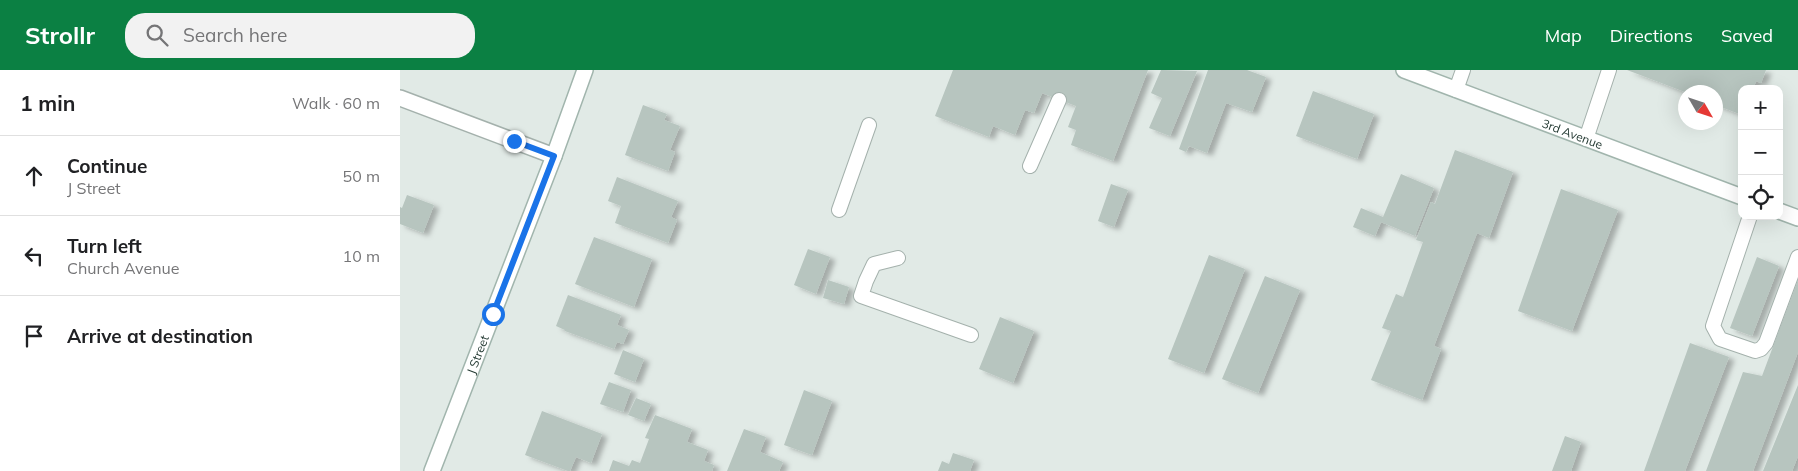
<!DOCTYPE html>
<meta charset="utf-8">
<style>
:root{--surface:#fff;--page:#f2f2f2;--text:#202124;--muted:#757577;--line:#e0e0e0;--accent:#0b8043}
body{margin:0;font-family:Mulish,sans-serif;background:var(--page);color:var(--text)}
.controls{position:absolute;right:15px;top:15px;display:grid;overflow:hidden;border-radius:10px;box-shadow:0 5px 20px #0002}
.controls button{width:45px;height:45px;display:grid;place-items:center;padding:0;border:0;border-bottom:1px solid var(--line);background:var(--surface);color:var(--text);font:25px sans-serif}
.compass{position:absolute;left:1278px;top:15px;width:45px;height:45px;border-radius:50%;background:var(--surface);box-shadow:0 5px 20px #0002;rotate:129deg}
.stop{position:absolute;width:15px;height:15px;margin:-11px;border:4px solid #1a73e8;border-radius:50%;background:#fff}
.stop.end{background:#1a73e8;border-color:#fff;box-shadow:0 1px 5px #0008}
.list{margin:0;padding:0;list-style:none}
h2{display:flex;justify-content:space-between;align-items:center;height:65px;margin:0;padding:0 20px;font-size:21px}
h2 small{font-size:16px;font-weight:400;color:var(--muted)}
.list li{display:grid;grid-template-columns:32px 1fr auto;gap:15px;align-items:center;box-sizing:border-box;height:80px;padding:0 20px;border-top:1px solid var(--line)}
.list b{display:block;font-size:19px;white-space:nowrap}
.list p{margin:0;font-size:16px;white-space:nowrap;color:var(--muted)}
.list em{font-size:16px;font-style:normal;color:var(--muted)}
.icon{flex:none;width:28px;height:28px;fill:none;stroke:currentColor;stroke-width:2;stroke-linecap:round;stroke-linejoin:round}
.map{position:relative;flex:none;width:1398px;height:401px;overflow:hidden}
header{display:flex;align-items:center;gap:30px;box-sizing:border-box;height:70px;padding:0 25px;background:var(--accent);color:#fff}
header strong{font-size:24px}
nav{display:flex;gap:28px;margin-inline-start:auto;font-size:18px}
.search{width:350px;height:45px;background:var(--page);display:flex;align-items:center;gap:12px;box-sizing:border-box;padding:0 18px;border-radius:20px;color:var(--muted);font-size:19px}
main{display:flex}
aside{flex:1;background:var(--surface)}
.map>svg:first-child{display:block}
.building{fill:#b7c5bf;filter:url(#shadow)}
.lines{fill:none;stroke-linecap:round;stroke-linejoin:round}
.lane-casing{stroke:#a4b1ac;stroke-width:16}
.street-casing{stroke:#a4b1ac;stroke-width:18}
.secondary-casing{stroke:#a1b5ad;stroke-width:18}
.lane{stroke:#fff;stroke-width:14}
.street{stroke:#fff;stroke-width:15}
.secondary{stroke:#fff;stroke-width:15}
.route{stroke:#1a73e8;stroke-width:6}
.labels{text-anchor:middle;dominant-baseline:central;stroke-width:4;stroke-linejoin:round;paint-order:stroke}
.street-label{font-size:12px;fill:#233932;stroke:#f1f7f4}
</style>
<header>
<strong>Strollr</strong>
<div class="search"><svg class="icon" aria-label="search" viewBox="0 0 24 24"><circle cx="10" cy="10" r="6"/><path d="M15 15l6 6"/></svg>Search here</div>
<nav><a>Map</a><a>Directions</a><a>Saved</a></nav>
</header>
<main>
<aside>
<h2>1 min<small>Walk · 60 m</small></h2>
<ul class="list">
<li><svg class="icon" aria-label="ahead" viewBox="0 0 24 24"><path d="M12 20V5M6 11l6-6 6 6"/></svg><div><b>Continue</b><p>J Street</p></div><em>50 m</em></li>
<li><svg class="icon" aria-label="left" viewBox="0 0 24 24"><path d="M17 20v-9H6M10 6l-5 5 5 5"/></svg><div><b>Turn left</b><p>Church Avenue</p></div><em>10 m</em></li>
<li><svg class="icon" aria-label="arrive" viewBox="0 0 24 24"><path d="M6 21V4h12l-3 4 3 4H6"/></svg><div><b>Arrive at destination</b></div></li>
</ul>
</aside>
<div class="map">
<svg width="1398" height="401" viewBox="0 0 1398 401">
<defs>
<filter id="shadow"><feDropShadow dx="5.5" dy="3" stdDeviation="2.5" flood-color="#0004"/></filter>
</defs>
<rect width="100%" height="100%" fill="#e1eae6"/>
<path class="building" d="M 553,0 L 748,0 L 713,91 L 671,75 L 676,60 L 668,57 L 676,36 L 642,23 L 634,43 L 625,40 L 615,65 L 593,56 L 589,67 L 535,46 Z
M 761,0 L 797,1 L 770,66 L 749,58 L 762,28 L 751,23 Z
M 808,0 L 847,0 L 866,7 L 852,42 L 826,33 L 807,83 L 789,76 L 786,82 L 779,79 Z
M 1227,0 L 1366,0 L 1361,13 L 1356,11 L 1353,19 L 1342,19 L 1342,45 L 1316,35 L 1316,22 L 1285,22 Z
M 913,21 L 974,44 L 957,89 L 896,66 Z
M 243,35 L 267,44 L 264,50 L 280,56 L 270,80 L 275,82 L 268,101 L 225,85 Z
M 1055,80 L 1113,102 L 1089,168 L 1077,163 L 1034,276 L 1041,279 L 1022,330 L 971,310 L 991,261 L 982,258 L 996,224 L 1003,227 L 1023,172 L 1016,170 L 1031,132 L 1035,134 Z
M 1001,104 L 1034,118 L 1015,166 L 981,152 L 975,166 L 953,157 L 961,138 L 983,147 Z
M 217,107 L 278,131 L 271,147 L 277,150 L 268,173 L 215,153 L 221,136 L 208,131 Z
M 711,114 L 728,120 L 714,157 L 698,151 Z
M 1161,119 L 1218,140 L 1172,261 L 1118,241 Z
M 7,125 L 34,135 L 23,163 L 0,154 L 0,137 L 2,138 Z
M 194,167 L 252,189 L 234,237 L 175,214 Z
M 408,179 L 430,187 L 416,224 L 394,215 Z
M 809,185 L 845,199 L 804,303 L 768,289 Z
M 1357,187 L 1379,196 L 1352,266 L 1330,258 Z
M 865,206 L 900,220 L 858,323 L 822,309 Z
M 428,210 L 449,217 L 444,234 L 423,228 Z
M 1398,210 L 1398,282 L 1353,401 L 1306,401 L 1343,302 L 1362,306 Z
M 168,225 L 221,245 L 217,255 L 229,260 L 223,274 L 217,272 L 214,279 L 165,261 L 165,260 L 156,256 Z
M 600,247 L 634,261 L 613,313 L 579,299 Z
M 1290,273 L 1329,287 L 1285,401 L 1244,401 Z
M 223,280 L 244,289 L 235,312 L 214,304 Z
M 209,312 L 231,320 L 223,342 L 200,334 Z
M 1398,315 L 1398,386 L 1392,401 L 1363,401 Z
M 404,320 L 432,331 L 412,385 L 384,375 Z
M 236,328 L 251,334 L 244,351 L 228,345 Z
M 142,341 L 202,364 L 191,393 L 176,387 L 170,401 L 168,401 L 125,385 Z
M 255,345 L 292,359 L 287,372 L 308,380 L 304,391 L 314,395 L 312,401 L 209,401 L 213,390 L 229,396 L 232,390 L 240,393 L 249,369 L 245,368 Z
M 344,359 L 366,367 L 360,382 L 383,392 L 379,401 L 327,401 Z
M 1165,366 L 1181,372 L 1171,401 L 1152,401 Z
M 553,383 L 574,390 L 570,401 L 538,401 L 542,391 L 549,394 Z"/>
<g class="lines">
<defs>
<path id="lane" d="M 1056,20 L 1063,0
M 1186,69 L 1209,0
M 630,96 L 659,30
M 439,140 L 469,55
M 1350,146 L 1313,256 L 1320,269 L 1355,281 L 1361,279 L 1366,273 L 1398,187
M 498,188 L 474,194 L 466,211 L 461,226 L 571,265"/>
<path id="street" d="M 0,28 L 154,86"/>
<g id="secondary">
<path id="s1" d="M 1004,0 L 1342,127"/>
<path d="M 1379,141 L 1398,148"/>
<path id="s2" d="M 32,401 L 154,86 L 185,0"/>
</g>
</defs>
<use href="#lane" class="lane-casing"/>
<use href="#street" class="street-casing"/>
<use href="#secondary" class="secondary-casing"/>
<use href="#lane" class="lane"/>
<use href="#street" class="street"/>
<use href="#secondary" class="secondary"/>
</g>
<g class="lines">
<path class="route" d="M 93,244 L 154,86 L 114,71"/>
</g>
<g class="labels">
<g class="street-label">
<text stroke="none"><textPath href="#s1" startOffset="180">3rd Avenue</textPath></text>
<text stroke="none"><textPath href="#s2" startOffset="125">J Street</textPath></text>
</g>
</g>
</svg>
<div class="controls">
<button>+</button>
<button>−</button>
<button><svg class="icon" aria-label="locate" viewBox="0 0 24 24"><circle cx="12" cy="12" r="6"/><path d="M12 2v4M12 18v4M2 12h4M18 12h4"/></svg></button>
</div>
<svg class="compass" viewBox="-18 -18 36 36"><path d="M0-13l5 13h-10z" fill="#e53935"/><path d="M0 13l5-13h-10z" fill="#757577"/></svg>
<div class="stop" style="left:93px;top:244px"></div>
<div class="stop end" style="left:114px;top:71px"></div>
</div>
</main>
